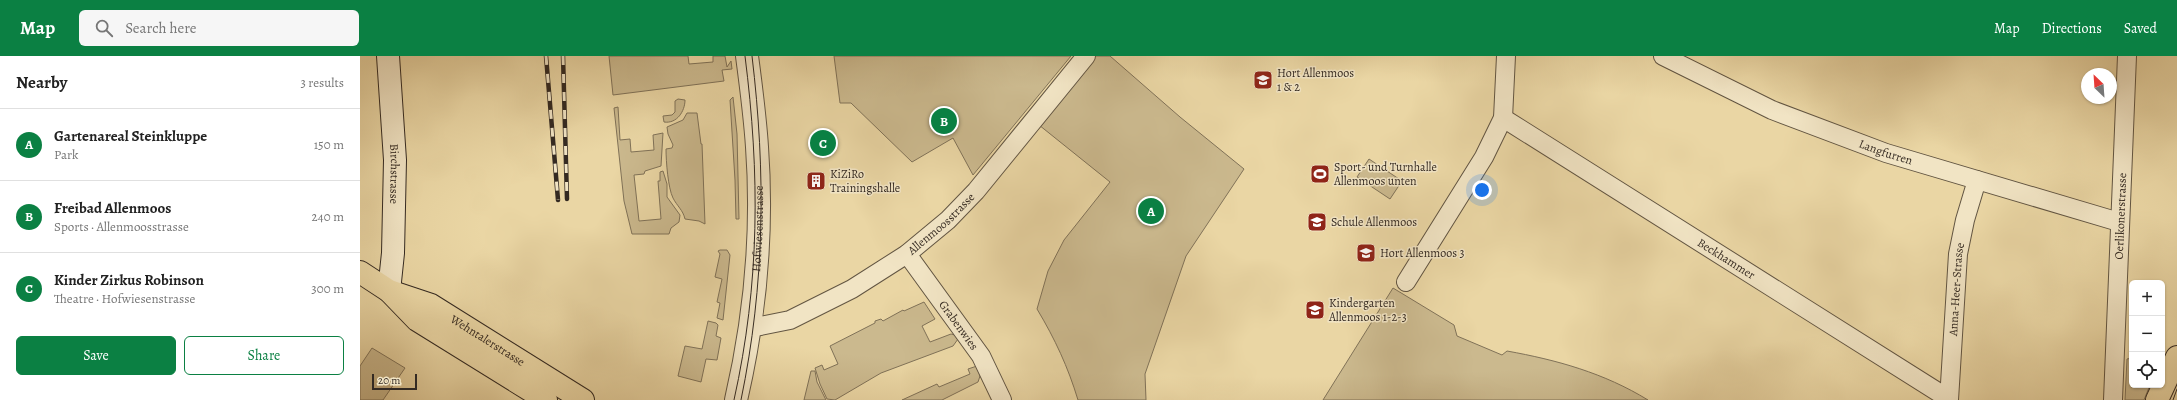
<!DOCTYPE html>
<meta charset="utf-8">
<style>
:root{--surface:#fff;--page:#f6f6f6;--text:#222;--muted:#767676;--line:#e0e0e0;--accent:#0b8043}
body{margin:0;font-family:Alegreya,serif;background:var(--page);color:var(--text)}
.controls{position:absolute;right:12px;bottom:12px;display:grid;overflow:hidden;border-radius:6px;box-shadow:0 1px 3px #0004}
.controls button{width:36px;height:36px;display:grid;place-items:center;padding:0;border:0;border-bottom:1px solid var(--line);background:var(--surface);color:var(--text);font:20px sans-serif}
.compass{position:absolute;left:1721px;top:12px;width:36px;height:36px;border-radius:50%;background:var(--surface);box-shadow:0 1px 3px #0004;rotate:335deg}
.scale{position:absolute;left:12px;bottom:10px;width:45px;box-sizing:border-box;padding-left:4px;border:2px solid #342a22;border-top:0;font-size:11px;line-height:14px;white-space:nowrap;color:#342a22;-webkit-text-stroke:3px #f1e4c4;paint-order:stroke}
.you{position:absolute;left:1122px;top:134px;width:14px;height:14px;margin:-10px;border:3px solid #fff;border-radius:50%;background:#1a73e8;box-shadow:0 0 0 6px #1a73e833}
.badge{display:grid;place-items:center;width:26px;height:26px;border-radius:50%;background:var(--accent);color:#fff;font-size:13px;font-weight:700}
.pin{position:absolute;translate:-50% -50%;border:2px solid #fff;box-shadow:0 1px 4px #0006}
.list{margin:0;padding:0;list-style:none}
h2{display:flex;justify-content:space-between;align-items:center;height:52px;margin:0;padding:0 16px;font-size:17px}
h2 small{font-size:13px;font-weight:400;color:var(--muted)}
.list li{display:grid;grid-template-columns:26px 1fr auto;gap:12px;align-items:center;box-sizing:border-box;height:72px;padding:0 16px;border-top:1px solid var(--line)}
.list b{display:block;font-size:15px;white-space:nowrap}
.list p{margin:0;font-size:13px;white-space:nowrap;color:var(--muted)}
.list em{font-size:13px;font-style:normal;color:var(--muted)}
.actions{display:flex;gap:8px;padding:12px 16px}
.actions a{flex:1;padding:9px 0;border:1px solid var(--accent);border-radius:6px;text-align:center;font-size:14px;color:var(--accent)}
.actions .main{background:var(--accent);color:#fff}
.icon{flex:none;width:22px;height:22px;fill:none;stroke:currentColor;stroke-width:2;stroke-linecap:round;stroke-linejoin:round}
.map{position:relative;flex:none;width:1817px;height:344px;overflow:hidden}
header{display:flex;align-items:center;gap:24px;box-sizing:border-box;height:56px;padding:0 20px;background:var(--accent);color:#fff}
header strong{font-size:19px}
nav{display:flex;gap:22px;margin-inline-start:auto;font-size:14px}
.search{width:280px;height:36px;background:var(--page);display:flex;align-items:center;gap:10px;box-sizing:border-box;padding:0 14px;border-radius:6px;color:var(--muted);font-size:15px}
main{display:flex}
aside{flex:1;background:var(--surface)}
.map>svg:first-child{display:block}
.green{fill:#cbb98e;stroke:#807258}
.lines{fill:none;stroke-linecap:round;stroke-linejoin:round}
.minor-casing{stroke:#625542;stroke-width:20}
.tertiary-casing{stroke:#625542;stroke-width:24}
.secondary-casing{stroke:#342a22;stroke-width:24}
.primary-casing{stroke:#342a22;stroke-width:24}
.minor{stroke:#f1e4c4;stroke-width:18}
.tertiary{stroke:#f1e4c4;stroke-width:22}
.secondary{stroke:#f1e4c4;stroke-width:22}
.primary{stroke:#ead6a4;stroke-width:22}
.tram{stroke:#342a22;stroke-width:1}
.rail-casing{stroke:#342a22;stroke-width:4.5}
.rail{stroke:#f1e4c4;stroke-width:3;stroke-dasharray:9;stroke-linecap:butt}
.labels{text-anchor:middle;dominant-baseline:central;stroke-width:3;stroke-linejoin:round;paint-order:stroke}
.poi-label{font-size:12px;fill:#342a22;stroke:#f1e4c4;text-anchor:start}
.street-label{font-size:12px;fill:#342a22;stroke:#f1e4c4}
</style>
<header>
<strong>Map</strong>
<div class="search"><svg class="icon" aria-label="search" viewBox="0 0 24 24"><circle cx="10" cy="10" r="6"/><path d="M15 15l6 6"/></svg>Search here</div>
<nav><a>Map</a><a>Directions</a><a>Saved</a></nav>
</header>
<main>
<aside>
<h2>Nearby<small>3 results</small></h2>
<ul class="list">
<li><span class="badge">A</span><div><b>Gartenareal Steinkluppe</b><p>Park</p></div><em>150 m</em></li>
<li><span class="badge">B</span><div><b>Freibad Allenmoos</b><p>Sports · Allenmoosstrasse</p></div><em>240 m</em></li>
<li><span class="badge">C</span><div><b>Kinder Zirkus Robinson</b><p>Theatre · Hofwiesenstrasse</p></div><em>300 m</em></li>
</ul>
<div class="actions"><a class="main">Save</a><a>Share</a></div>
</aside>
<div class="map">
<svg width="1817" height="344" viewBox="0 0 1817 344">
<rect width="100%" height="100%" fill="#ead6a4"/>
<filter id="stains"><feTurbulence type="fractalNoise" baseFrequency=".005" numOctaves="4"/><feColorMatrix values="0 0 0 0 .2 0 0 0 0 .09 0 0 0 0 .02 0 0 0 .5 -.17"/></filter>
<radialGradient id="worn" r=".72"><stop offset=".6" stop-color="#630" stop-opacity="0"/><stop offset="1" stop-color="#630" stop-opacity=".3"/></radialGradient>
<path class="green" d="M 249,0 L 328,0 L 329,8 L 353,6 L 353,0 L 365,0 L 367,11 L 371,5 L 372,13 L 362,14 L 364,25 L 253,39 Z
M 474,0 L 711,0 L 613,119 L 593,82 L 552,106 L 491,47 L 480,47 Z
M 735,0 L 750,0 L 820,61 L 884,113 L 826,200 L 785,318 L 786,344 L 718,344 C 708,311 695,283 677,253 L 688,215 L 704,184 L 750,126 L 679,69 Z
M 373,41 L 377,78 L 379,163 L 376,163 L 375,124 L 370,44 Z
M 318,43 L 325,44 C 325,55 317,68 304,66 L 303,60 L 312,59 L 315,56 L 315,45 Z
M 258,51 L 260,84 L 270,83 L 271,96 L 294,94 L 293,79 L 303,77 L 301,110 L 285,115 L 284,118 L 274,119 L 279,165 L 301,163 L 298,125 L 300,125 L 300,116 L 303,115 L 307,128 L 307,141 L 320,159 L 319,166 L 311,172 L 309,178 L 272,178 L 264,145 L 254,52 Z
M 327,57 L 337,57 L 341,88 L 342,88 L 345,168 L 339,165 L 325,163 C 323,154 317,150 313,142 C 308,132 306,105 306,93 L 312,92 L 313,89 L 308,78 L 307,71 L 323,64 Z
M 1009,103 L 1042,125 L 1030,143 L 997,121 Z
M 360,194 L 367,194 L 370,199 L 363,264 L 357,262 L 360,247 L 357,246 L 362,223 L 355,221 L 360,198 L 358,195 Z
M 1033,232 L 1094,269 L 1097,280 L 1142,299 L 1147,295 C 1197,304 1244,317 1288,344 L 963,344 Z
M 564,246 L 575,263 L 562,270 L 570,286 L 591,278 L 595,279 L 598,283 L 593,290 L 521,317 L 475,344 L 467,343 L 460,328 L 455,312 L 462,309 L 464,314 L 478,308 L 470,290 L 515,267 L 515,265 L 521,263 L 523,265 L 543,254 L 544,255 Z
M 348,265 L 356,267 L 358,269 L 356,280 L 361,282 L 357,304 L 346,303 L 341,326 L 318,320 L 325,290 L 342,293 Z
M 12,292 L 45,312 L 23,344 L 0,344 L 0,310 Z
M 1772,302 L 1772,329 L 1790,329 L 1784,344 L 1765,344 L 1767,303 Z
M 617,310 L 621,317 L 618,326 L 582,344 L 542,344 L 577,328 L 579,331 L 610,318 L 608,313 Z
M 451,315 L 455,315 L 457,326 L 466,344 L 444,344 Z"/>
<g class="lines">
<defs>
<g id="minor">
<path id="s1" d="M 1303,0 L 1412,54 L 1526,97 L 1759,166"/>
<path id="s2" d="M 1143,62 L 1589,343"/>
<path id="s3" d="M 547,198 L 621,300 L 642,344"/>
<path d="M 1046,226 L 1124,101 L 1143,62 L 1146,0"/>
<path id="s4" d="M 390,272 L 430,264 L 492,233 L 547,198 L 588,164 L 616,135 L 726,0"/>
<path id="s5" d="M 1589,344 L 1598,198 L 1605,164 L 1617,124"/>
<path id="s6" d="M 1753,344 L 1767,0"/>
</g>
<g id="tertiary">
<path id="s7" d="M 376,344 C 395,262 403,174 397,91 C 395,60 391,30 387,0"/>
</g>
<g id="secondary">
<path id="s8" d="M 28,0 L 35,104 L 33,197 L 29,235"/>
</g>
<g id="primary">
<path d="M 0,216 L 29,235 L 57,264 L 186,344"/>
<path id="s9" d="M 32,236 L 71,249 L 223,344"/>
<path d="M 1797,344 L 1817,301"/>
</g>
</defs>
<use href="#minor" class="minor-casing"/>
<use href="#tertiary" class="tertiary-casing"/>
<use href="#secondary" class="secondary-casing"/>
<use href="#primary" class="primary-casing"/>
<use href="#minor" class="minor"/>
<use href="#tertiary" class="tertiary"/>
<use href="#secondary" class="secondary"/>
<use href="#primary" class="primary"/>
<path class="tram" d="M 374,344 C 400,227 400,118 385,0
M 381,344 C 405,228 406,117 392,0
M 1813,344 L 1817,333"/>
<defs>
<path id="rail" d="M 186,0 L 198,144
M 203,0 L 207,143"/>
</defs>
<use href="#rail" class="rail-casing"/>
<use href="#rail" class="rail"/>
</g>
<defs>
<symbol id="school-square" viewBox="-11 -11 22 22"><rect x="-9" y="-9" width="18" height="18" rx="4" fill="#8f2418" stroke="#f1e4c4"/><path d="M0-5L7-2L0 1L-7-2ZM-4 1L0 2.5L4 1V4Q0 6-4 4Z" fill="#fff"/></symbol>
<symbol id="stadium-square" viewBox="-11 -11 22 22"><rect x="-9" y="-9" width="18" height="18" rx="4" fill="#8f2418" stroke="#f1e4c4"/><path d="M0-5a6.5 5 0 1 0 0 10a6.5 5 0 1 0 0-10ZM-3.5-1.8h7v3.6h-7Z" fill="#fff"/></symbol>
<symbol id="building-square" viewBox="-11 -11 22 22"><rect x="-9" y="-9" width="18" height="18" rx="4" fill="#8f2418" stroke="#f1e4c4"/><path d="M-4-6H4V6H1V3H-1V6H-4ZM-2.5-4.3h1.7v1.8h-1.7ZM.8-4.3h1.7v1.8H.8ZM-2.5-1h1.7V.8h-1.7ZM.8-1h1.7V.8H.8Z" fill="#fff"/></symbol>
</defs>
<g fill-rule="evenodd">
<use href="#school-square" x="892" y="13" width="22" height="22"/>
<use href="#stadium-square" x="949" y="107" width="22" height="22"/>
<use href="#building-square" x="445" y="114" width="22" height="22"/>
<use href="#school-square" x="946" y="155" width="22" height="22"/>
<use href="#school-square" x="995" y="186" width="22" height="22"/>
<use href="#school-square" x="944" y="243" width="22" height="22"/>
</g>
<g class="labels">
<g class="poi-label">
<text x="917" y="17">Hort Allenmoos<tspan x="917" dy="14">1 &amp; 2</tspan></text>
<text x="974" y="111">Sport- und Turnhalle<tspan x="974" dy="14">Allenmoos unten</tspan></text>
<text x="470" y="118">KiZiRo<tspan x="470" dy="14">Trainingshalle</tspan></text>
<text x="971" y="166">Schule Allenmoos</text>
<text x="1020" y="197">Hort Allenmoos 3</text>
<text x="969" y="247">Kindergarten<tspan x="969" dy="14">Allenmoos 1-2-3</tspan></text>
</g>
<g class="street-label">
<text stroke="none"><textPath href="#s1" startOffset="243">Langfurren</textPath></text>
<text stroke="none"><textPath href="#s8" startOffset="118">Birchstrasse</textPath></text>
<text stroke="none"><textPath href="#s6" startOffset="184">Oerlikonerstrasse</textPath></text>
<text stroke="none"><textPath href="#s4" startOffset="221">Allenmoosstrasse</textPath></text>
<text stroke="none"><textPath href="#s7" startOffset="173">Hofwiesenstrasse</textPath></text>
<text stroke="none"><textPath href="#s2" startOffset="264">Beckhammer</textPath></text>
<text stroke="none"><textPath href="#s5" startOffset="111">Anna-Heer-Strasse</textPath></text>
<text stroke="none"><textPath href="#s3" startOffset="88">Grabenwies</textPath></text>
<text stroke="none"><textPath href="#s9" startOffset="108">Wehntalerstrasse</textPath></text>
</g>
</g>
<rect width="100%" height="100%" filter="url(#stains)"/>
<rect width="100%" height="100%" fill="url(#worn)"/>
</svg>
<div class="controls">
<button>+</button>
<button>−</button>
<button><svg class="icon" aria-label="locate" viewBox="0 0 24 24"><circle cx="12" cy="12" r="6"/><path d="M12 2v4M12 18v4M2 12h4M18 12h4"/></svg></button>
</div>
<svg class="compass" viewBox="-18 -18 36 36"><path d="M0-13l5 13h-10z" fill="#e53935"/><path d="M0 13l5-13h-10z" fill="#767676"/></svg>
<div class="scale">20 m</div>
<div class="you"></div>
<div class="pin badge" style="left:791px;top:155px">A</div>
<div class="pin badge" style="left:584px;top:65px">B</div>
<div class="pin badge" style="left:463px;top:87px">C</div>
</div>
</main>
